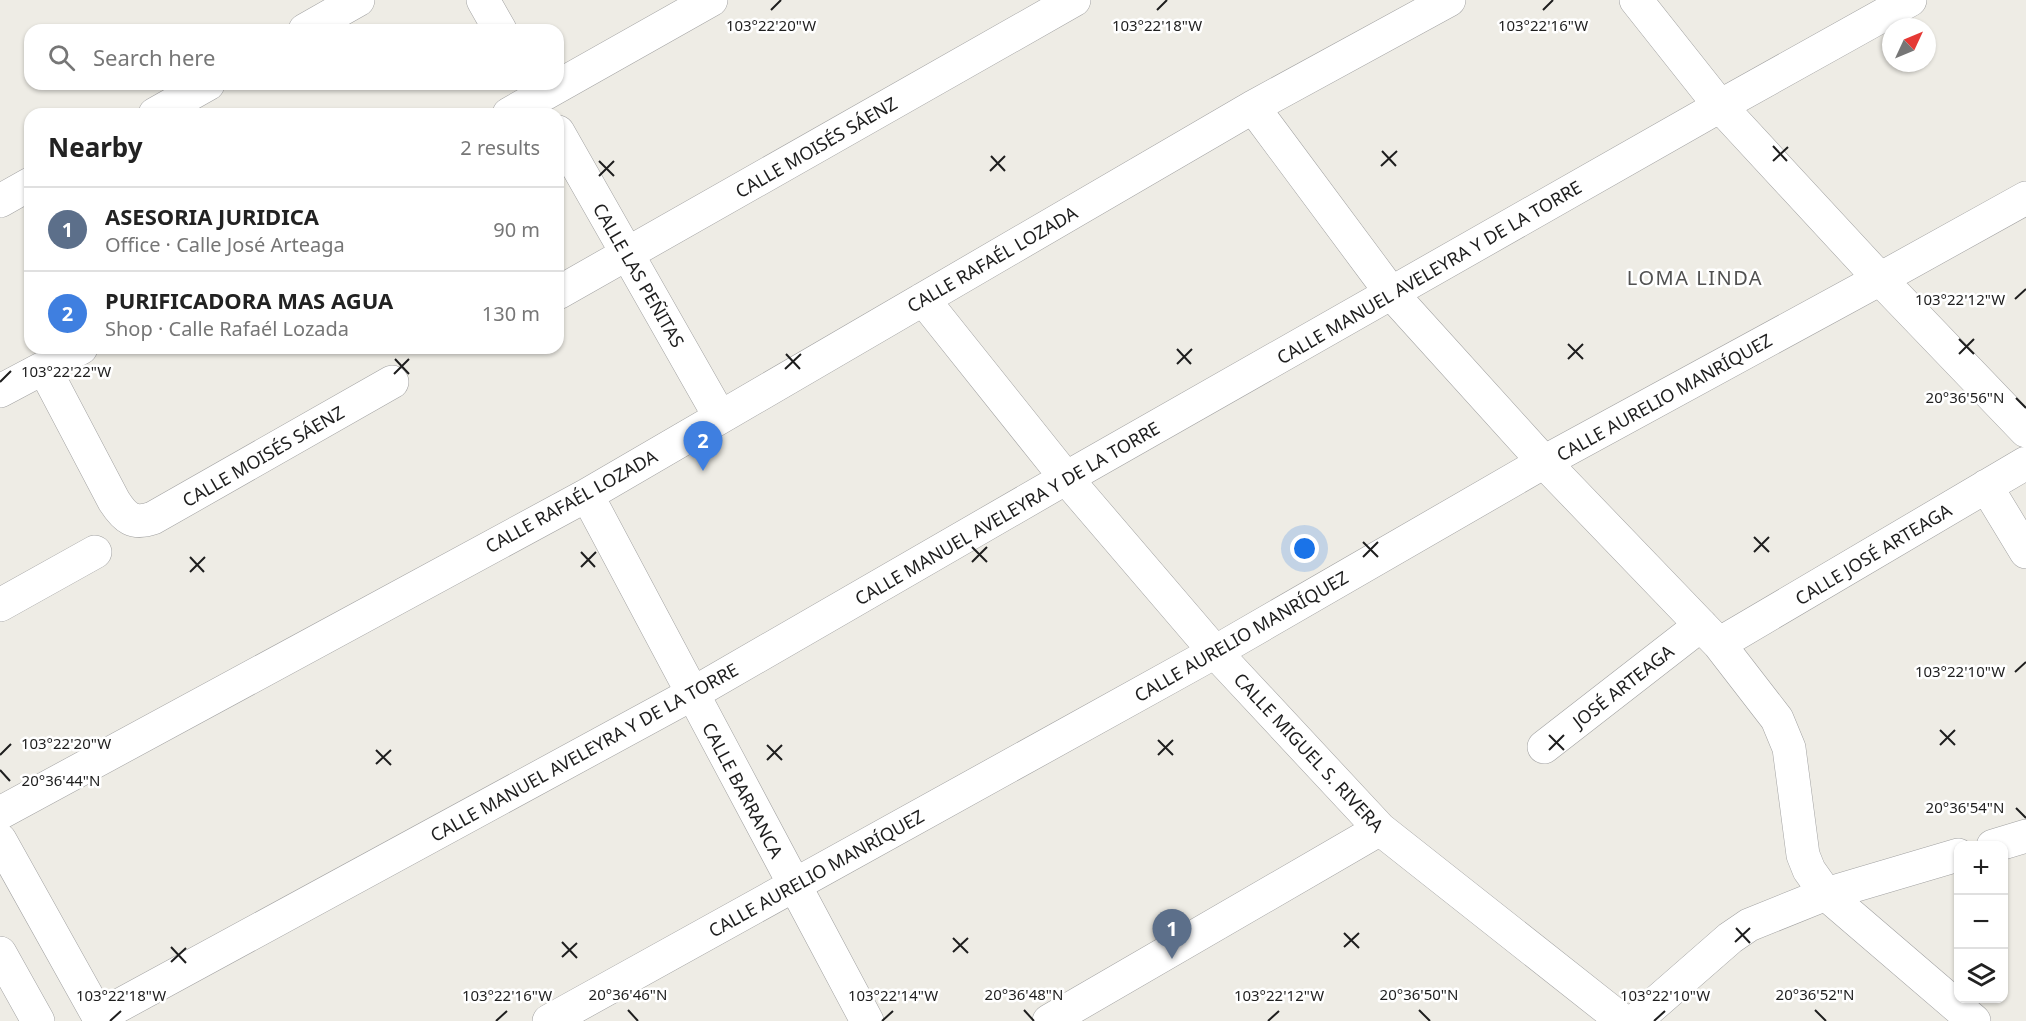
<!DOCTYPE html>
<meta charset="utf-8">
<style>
:root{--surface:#fff;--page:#f2f2f2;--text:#222;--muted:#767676;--line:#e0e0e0;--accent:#bb2811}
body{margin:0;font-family:"Noto Sans",sans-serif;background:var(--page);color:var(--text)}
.controls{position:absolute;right:18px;bottom:18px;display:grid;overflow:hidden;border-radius:12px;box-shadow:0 2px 4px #0004}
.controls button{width:54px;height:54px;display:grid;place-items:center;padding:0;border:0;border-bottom:2px solid var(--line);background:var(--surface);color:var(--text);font:30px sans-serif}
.compass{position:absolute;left:1882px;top:18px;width:54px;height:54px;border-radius:50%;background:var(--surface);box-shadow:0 2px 4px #0004;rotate:46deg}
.you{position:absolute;left:1305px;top:549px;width:21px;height:21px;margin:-15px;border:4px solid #fff;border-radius:50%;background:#1a73e8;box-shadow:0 0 0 9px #1a73e833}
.badge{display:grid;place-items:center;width:39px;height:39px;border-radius:50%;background:var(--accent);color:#fff;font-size:20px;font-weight:700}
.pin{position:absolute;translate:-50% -50px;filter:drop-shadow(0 2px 3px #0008)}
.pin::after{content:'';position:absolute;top:32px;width:21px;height:18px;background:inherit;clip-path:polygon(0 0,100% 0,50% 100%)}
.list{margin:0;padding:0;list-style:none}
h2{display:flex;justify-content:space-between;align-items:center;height:78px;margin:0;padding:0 24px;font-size:26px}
h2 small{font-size:20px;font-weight:400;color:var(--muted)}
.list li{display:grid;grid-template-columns:39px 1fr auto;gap:18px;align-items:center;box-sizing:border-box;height:84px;padding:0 24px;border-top:2px solid var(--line)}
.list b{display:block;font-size:22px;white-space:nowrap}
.list p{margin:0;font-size:20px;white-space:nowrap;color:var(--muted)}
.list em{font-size:20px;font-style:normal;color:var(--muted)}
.icon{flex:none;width:33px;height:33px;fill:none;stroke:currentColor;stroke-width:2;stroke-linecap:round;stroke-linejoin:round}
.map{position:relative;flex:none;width:2026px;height:1021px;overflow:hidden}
.search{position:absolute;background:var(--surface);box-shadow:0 2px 4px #0004;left:24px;top:24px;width:540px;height:66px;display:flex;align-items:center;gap:15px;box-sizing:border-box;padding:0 21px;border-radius:18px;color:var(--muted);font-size:22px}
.panel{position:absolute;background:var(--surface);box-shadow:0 2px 4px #0004;left:24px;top:108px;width:540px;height:246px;border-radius:18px}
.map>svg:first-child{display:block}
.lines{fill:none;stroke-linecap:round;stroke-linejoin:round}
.minor-casing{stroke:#a2a2a2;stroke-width:34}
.minor{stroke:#fff;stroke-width:33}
.ticks{fill:none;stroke:#1e1e1e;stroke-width:2}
.labels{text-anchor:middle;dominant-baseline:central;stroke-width:5;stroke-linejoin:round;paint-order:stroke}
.street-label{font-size:18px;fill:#1e1e1e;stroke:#fff}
.neighbourhood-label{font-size:20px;letter-spacing:1.5px;fill:#515151;stroke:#fff}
.ticks-label{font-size:15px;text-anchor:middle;fill:#1e1e1e;stroke:#fff;stroke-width:5;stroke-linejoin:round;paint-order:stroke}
</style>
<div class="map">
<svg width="2026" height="1021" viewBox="0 0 2026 1021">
<rect width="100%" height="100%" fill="#eeece5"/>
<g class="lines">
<defs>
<path id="minor" d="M 483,0 L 500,30
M 1636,0 L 1720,106 L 1880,279 L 2026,431
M 305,30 L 358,0
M 1253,107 L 1392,294 L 1544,462 L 1719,644 L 1777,719 L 1789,748 L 1803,855 L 1809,870 L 1826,894 L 1974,1021
M 155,114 L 208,84
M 509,114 L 711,0
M 558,132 L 720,417
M 0,201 L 30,184
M 558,293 L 1074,0
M 923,299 L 1066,478 L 1215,652 L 1380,829 L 1623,1021
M 44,368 L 114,501 C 125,518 133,525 153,518 L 392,382
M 0,391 L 81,348
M 1986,486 L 2026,552
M 587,495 L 867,1021
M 0,605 L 95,552
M 1719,644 L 2026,463
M 1544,747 L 1701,625
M 0,813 L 587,495 L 1253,107 L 1449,0
M 0,840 L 101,1021
M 1993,846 L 2026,836
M 0,953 L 38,1021
M 98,1017 L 692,694 L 1066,478 L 1720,106 L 1910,0
M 549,1021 L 1215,652 L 1544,462 L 1880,279 L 2026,198
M 1049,1021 L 1380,829
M 1635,1021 L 1730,938 L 1749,925 L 1826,894 L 1958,855"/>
</defs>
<use href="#minor" class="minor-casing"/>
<use href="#minor" class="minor"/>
</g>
<path class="ticks" d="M 771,10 L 781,0M 1157,10 L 1167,0M 1543,10 L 1553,0M 1773,146 L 1787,161M 1382,151 L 1396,166M 991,156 L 1005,171M 599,161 L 614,176M 1773,161 L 1788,147M 1381,166 L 1397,151M 990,171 L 1005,156M 599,176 L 614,161M 2015,299 L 2026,289M 1959,339 L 1974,354M 1568,344 L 1583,359M 1177,349 L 1191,364M 786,354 L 800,369M 1959,354 L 1974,339M 395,359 L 409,374M 1568,359 L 1583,344M 1177,364 L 1192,349M 785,369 L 801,354M 394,374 L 409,359M 0,382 L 11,371M 2016,398 L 2026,408M 1754,537 L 1769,552M 1363,542 L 1378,557M 972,547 L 987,562M 581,552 L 595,567M 1754,552 L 1769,537M 190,557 L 204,572M 1363,557 L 1378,542M 972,562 L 987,547M 581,567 L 596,552M 190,572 L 205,557M 2015,672 L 2026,662M 1940,730 L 1955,745M 1549,735 L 1564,750M 1158,740 L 1173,755M 767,745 L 782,760M 1940,745 L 1955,730M 376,750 L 391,765M 1549,750 L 1564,735M 0,755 L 11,744M 1158,755 L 1173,740M 767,760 L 782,745M 376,764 L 391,750M 0,770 L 10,781M 2016,808 L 2026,818M 1736,928 L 1750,943M 1344,933 L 1359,948M 953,938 L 968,953M 562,942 L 577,958M 1735,942 L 1750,928M 171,947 L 186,963M 1344,947 L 1359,933M 953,952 L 968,938M 562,957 L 577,943M 171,962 L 186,948M 628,1010 L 638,1021M 1024,1010 L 1034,1021M 1419,1010 L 1430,1021M 1815,1010 L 1826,1021M 110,1021 L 121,1011M 496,1021 L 507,1011M 882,1021 L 893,1011M 1268,1021 L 1279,1011M 1654,1021 L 1665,1011"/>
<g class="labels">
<g class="street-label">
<text transform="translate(816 147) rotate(-30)">CALLE MOISÉS SÁENZ</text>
<text transform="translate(992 259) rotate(-30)">CALLE RAFAÉL LOZADA</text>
<text transform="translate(1429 272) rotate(-30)">CALLE MANUEL AVELEYRA Y DE LA TORRE</text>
<text transform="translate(639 275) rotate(60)">CALLE LAS PEÑITAS</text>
<text transform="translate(1664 397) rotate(-29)">CALLE AURELIO MANRÍQUEZ</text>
<text transform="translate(263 456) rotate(-30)">CALLE MOISÉS SÁENZ</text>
<text transform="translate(571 501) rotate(-29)">CALLE RAFAÉL LOZADA</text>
<text transform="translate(1007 513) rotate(-30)">CALLE MANUEL AVELEYRA Y DE LA TORRE</text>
<text transform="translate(1873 554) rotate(-31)">CALLE JOSÉ ARTEAGA</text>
<text transform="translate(1241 636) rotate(-30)">CALLE AURELIO MANRÍQUEZ</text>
<text transform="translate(1623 686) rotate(-38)">JOSÉ ARTEAGA</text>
<text transform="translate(584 752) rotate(-29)">CALLE MANUEL AVELEYRA Y DE LA TORRE</text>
<text transform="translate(1309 752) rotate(47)">CALLE MIGUEL S. RIVERA</text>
<text transform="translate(743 790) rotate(62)">CALLE BARRANCA</text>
<text transform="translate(816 873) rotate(-29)">CALLE AURELIO MANRÍQUEZ</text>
</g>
<g class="neighbourhood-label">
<text x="1695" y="277">LOMA LINDA</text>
</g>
</g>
<g class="ticks-label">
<text x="771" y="31">103°22'20"W</text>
<text x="1157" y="31">103°22'18"W</text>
<text x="1543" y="31">103°22'16"W</text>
<text x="1960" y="305">103°22'12"W</text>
<text x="66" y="377">103°22'22"W</text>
<text x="1965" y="403">20°36'56"N</text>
<text x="1960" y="677">103°22'10"W</text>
<text x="66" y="749">103°22'20"W</text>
<text x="61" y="786">20°36'44"N</text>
<text x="1965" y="813">20°36'54"N</text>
<text x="628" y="1000">20°36'46"N</text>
<text x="1024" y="1000">20°36'48"N</text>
<text x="1419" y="1000">20°36'50"N</text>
<text x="1815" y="1000">20°36'52"N</text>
<text x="121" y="1001">103°22'18"W</text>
<text x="507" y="1001">103°22'16"W</text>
<text x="893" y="1001">103°22'14"W</text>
<text x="1279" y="1001">103°22'12"W</text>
<text x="1665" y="1001">103°22'10"W</text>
</g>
</svg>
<div class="controls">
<button>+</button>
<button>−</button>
<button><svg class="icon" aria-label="layers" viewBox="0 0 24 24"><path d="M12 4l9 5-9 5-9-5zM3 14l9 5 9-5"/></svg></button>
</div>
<svg class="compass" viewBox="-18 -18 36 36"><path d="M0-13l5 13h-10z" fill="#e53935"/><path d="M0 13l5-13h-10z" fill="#767676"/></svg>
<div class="you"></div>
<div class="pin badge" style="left:1172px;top:959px;background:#5c6f8a">1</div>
<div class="pin badge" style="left:703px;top:471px;background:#3f7fe0">2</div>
<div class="search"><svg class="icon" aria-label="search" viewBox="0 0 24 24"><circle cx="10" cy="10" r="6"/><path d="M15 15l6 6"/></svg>Search here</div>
<section class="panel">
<h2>Nearby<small>2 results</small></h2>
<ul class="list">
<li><span class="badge" style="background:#5c6f8a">1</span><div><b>ASESORIA JURIDICA</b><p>Office · Calle José Arteaga</p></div><em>90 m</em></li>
<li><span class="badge" style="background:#3f7fe0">2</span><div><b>PURIFICADORA MAS AGUA</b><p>Shop · Calle Rafaél Lozada</p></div><em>130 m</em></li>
</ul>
</section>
</div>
